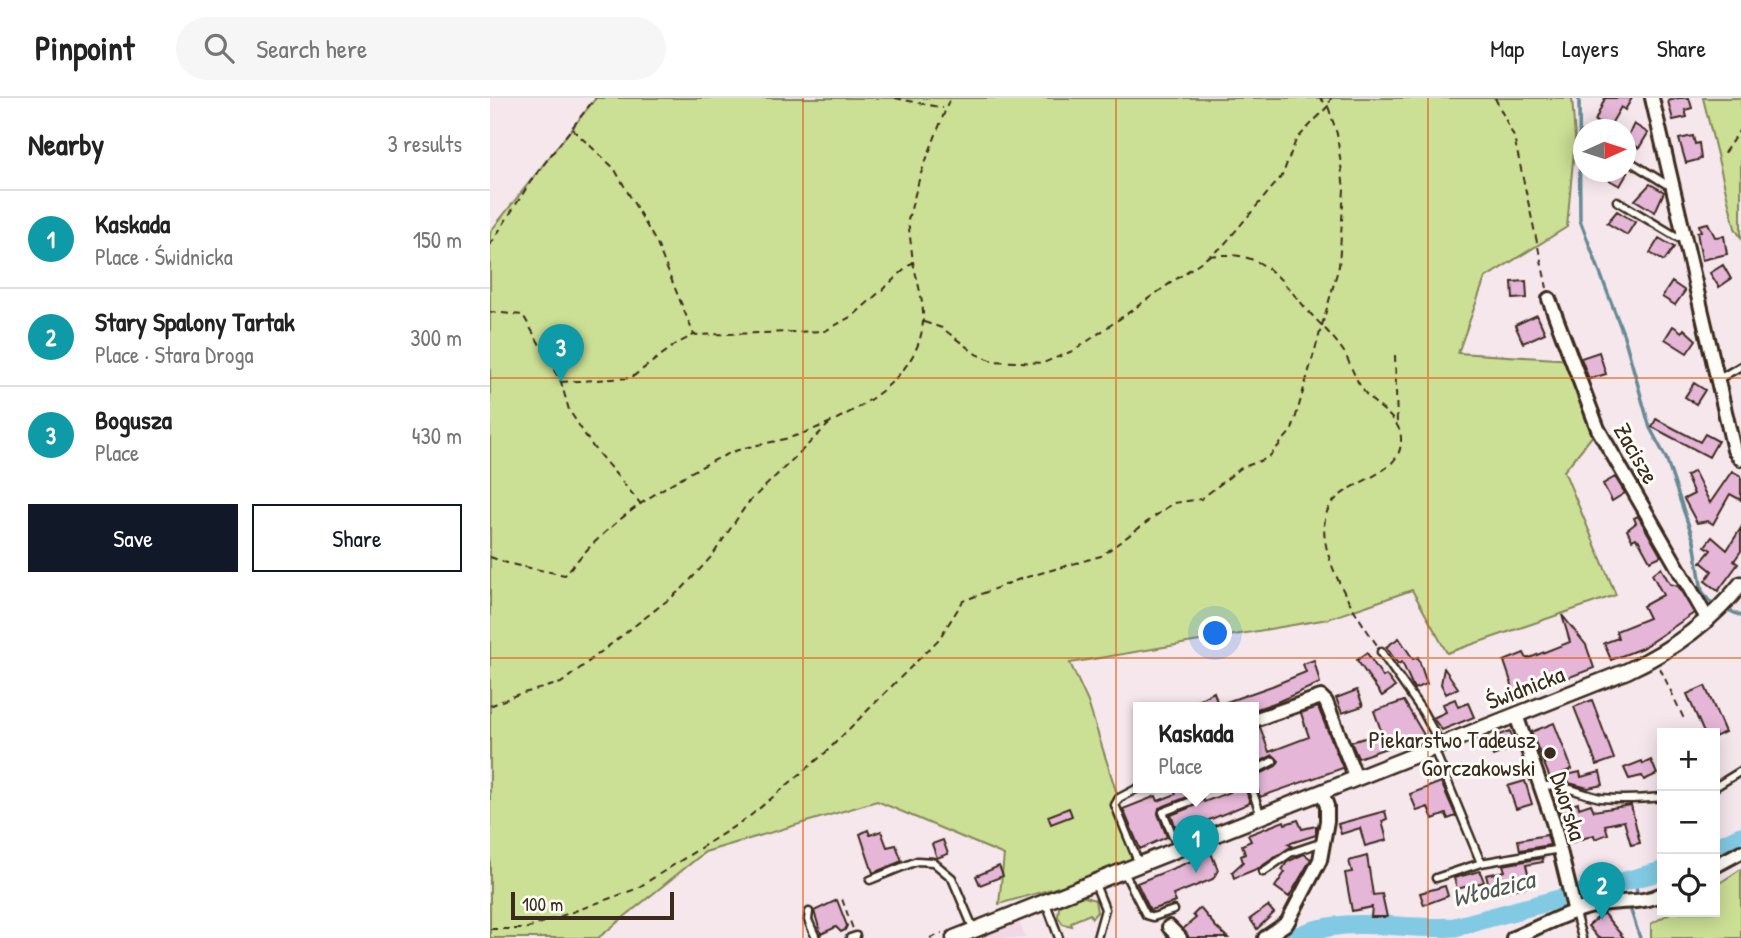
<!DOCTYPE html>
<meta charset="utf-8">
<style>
:root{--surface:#fff;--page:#f6f6f6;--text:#222;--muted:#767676;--line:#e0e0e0;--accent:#111827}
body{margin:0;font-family:"Patrick Hand",sans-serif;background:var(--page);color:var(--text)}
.controls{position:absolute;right:21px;bottom:21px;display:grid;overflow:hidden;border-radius:0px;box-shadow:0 4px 18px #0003}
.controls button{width:63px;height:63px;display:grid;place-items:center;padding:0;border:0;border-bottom:2px solid var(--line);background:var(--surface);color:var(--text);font:35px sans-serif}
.compass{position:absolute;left:1083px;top:21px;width:63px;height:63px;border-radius:50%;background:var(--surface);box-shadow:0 4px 18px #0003;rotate:87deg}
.scale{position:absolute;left:21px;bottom:18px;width:163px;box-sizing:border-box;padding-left:7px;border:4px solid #3b2a1e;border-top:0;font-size:19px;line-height:24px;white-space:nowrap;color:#3b2a1e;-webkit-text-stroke:5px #fdfcf7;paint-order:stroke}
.you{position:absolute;left:726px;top:536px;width:24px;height:24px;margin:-18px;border:5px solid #fff;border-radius:50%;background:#1a73e8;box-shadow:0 0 0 10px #1a73e833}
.badge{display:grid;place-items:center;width:46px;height:46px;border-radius:50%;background:var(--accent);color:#fff;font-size:23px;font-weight:700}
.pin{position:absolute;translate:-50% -58px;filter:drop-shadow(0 2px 4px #0008)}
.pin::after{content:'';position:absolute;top:37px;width:24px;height:21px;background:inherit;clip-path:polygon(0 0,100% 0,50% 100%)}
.popup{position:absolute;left:643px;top:604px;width:126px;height:91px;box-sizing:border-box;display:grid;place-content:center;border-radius:0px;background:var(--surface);filter:drop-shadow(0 2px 5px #0005);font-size:23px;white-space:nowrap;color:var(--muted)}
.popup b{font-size:26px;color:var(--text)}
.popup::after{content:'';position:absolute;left:50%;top:100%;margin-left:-14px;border:14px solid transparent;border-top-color:var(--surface)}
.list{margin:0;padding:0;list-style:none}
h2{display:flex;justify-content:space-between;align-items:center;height:91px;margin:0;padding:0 28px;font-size:30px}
h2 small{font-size:23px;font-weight:400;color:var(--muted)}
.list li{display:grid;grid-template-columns:46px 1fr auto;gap:21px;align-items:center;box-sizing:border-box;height:98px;padding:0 28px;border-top:2px solid var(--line)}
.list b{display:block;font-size:26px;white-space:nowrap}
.list p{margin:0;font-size:23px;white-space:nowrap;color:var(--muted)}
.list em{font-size:23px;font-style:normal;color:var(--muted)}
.actions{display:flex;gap:14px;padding:21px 28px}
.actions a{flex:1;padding:16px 0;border:2px solid var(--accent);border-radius:0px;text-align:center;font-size:24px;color:var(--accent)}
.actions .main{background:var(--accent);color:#fff}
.icon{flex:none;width:38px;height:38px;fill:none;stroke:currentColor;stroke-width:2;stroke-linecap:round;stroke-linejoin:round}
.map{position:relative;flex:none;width:1251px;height:840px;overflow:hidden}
header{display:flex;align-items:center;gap:42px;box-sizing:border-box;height:98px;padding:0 35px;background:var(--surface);border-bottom:2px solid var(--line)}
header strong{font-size:33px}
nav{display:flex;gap:38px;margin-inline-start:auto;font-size:24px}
.search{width:490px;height:63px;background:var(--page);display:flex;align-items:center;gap:18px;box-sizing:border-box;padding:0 24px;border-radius:38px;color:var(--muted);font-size:26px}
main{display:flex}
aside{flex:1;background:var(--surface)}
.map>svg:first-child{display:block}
.built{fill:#f1d8e6}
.green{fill:#cce095;stroke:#84855a;stroke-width:2}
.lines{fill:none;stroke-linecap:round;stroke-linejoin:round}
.stream{stroke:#668a94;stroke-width:3.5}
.river{stroke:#82cae3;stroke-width:19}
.building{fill:#e5b6d7;stroke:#3b2a1e;stroke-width:2}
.service-casing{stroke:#3b2a1e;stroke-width:11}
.minor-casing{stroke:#3b2a1e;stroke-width:18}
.tertiary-casing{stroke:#3b2a1e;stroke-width:19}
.path{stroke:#3b2a1e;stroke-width:2;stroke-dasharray:7 5;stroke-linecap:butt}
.service{stroke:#fdfcf7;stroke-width:6}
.minor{stroke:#fdfcf7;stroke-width:12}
.tertiary{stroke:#fdfcf7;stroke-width:14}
.grid{fill:none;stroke:#df570d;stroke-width:2;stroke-opacity:0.55}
.poi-dot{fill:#3b2a1e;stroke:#fdfcf7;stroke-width:2.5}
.labels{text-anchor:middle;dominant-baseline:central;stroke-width:6;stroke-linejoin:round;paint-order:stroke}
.street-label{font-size:24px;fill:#3b2a1e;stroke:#fdfcf7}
.poi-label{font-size:24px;fill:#3b2a1e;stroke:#fdfcf7;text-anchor:end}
.water-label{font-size:26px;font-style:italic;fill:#505a59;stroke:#fdfcf7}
</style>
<header>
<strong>Pinpoint</strong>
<div class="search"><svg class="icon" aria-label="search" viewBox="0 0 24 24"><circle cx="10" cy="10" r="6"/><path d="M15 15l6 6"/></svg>Search here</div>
<nav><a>Map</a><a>Layers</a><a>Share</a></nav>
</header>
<main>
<aside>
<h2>Nearby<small>3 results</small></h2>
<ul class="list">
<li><span class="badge" style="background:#0f9aa8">1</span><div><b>Kaskada</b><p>Place · Świdnicka</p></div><em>150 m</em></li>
<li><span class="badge" style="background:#0f9aa8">2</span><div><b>Stary Spalony Tartak</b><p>Place · Stara Droga</p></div><em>300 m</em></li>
<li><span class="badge" style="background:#0f9aa8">3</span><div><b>Bogusza</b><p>Place</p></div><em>430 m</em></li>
</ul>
<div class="actions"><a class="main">Save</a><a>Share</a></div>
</aside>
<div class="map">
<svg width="1251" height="840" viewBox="0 0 1251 840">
<rect width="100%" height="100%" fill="#f6e7ed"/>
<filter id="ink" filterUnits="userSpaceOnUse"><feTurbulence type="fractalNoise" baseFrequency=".0143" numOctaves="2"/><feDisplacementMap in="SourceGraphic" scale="14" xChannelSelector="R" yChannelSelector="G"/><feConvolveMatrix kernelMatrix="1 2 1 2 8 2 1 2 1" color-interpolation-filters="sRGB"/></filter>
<g filter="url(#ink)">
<path class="built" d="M 528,821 L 536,840 L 474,840 Z"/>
<path class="green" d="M 106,0 L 1082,0 L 1085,40 L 1077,129 L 995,180 L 968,255 L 1083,262 L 1108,331 L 1074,373 L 1126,497 L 957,555 L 922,492 L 838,521 L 580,565 L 598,604 L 649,766 L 509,806 L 514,757 L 387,703 L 215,754 L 108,840 L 0,840 L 0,134 Z
M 1213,0 L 1251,0 L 1251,140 L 1245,130 Z
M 1251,771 L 1251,840 L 1161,840 L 1161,826 L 1182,814 L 1225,814 L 1225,788 Z
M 588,797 L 605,802 L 607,814 L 602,820 L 600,816 L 581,824 L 582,828 L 573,826 L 568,819 L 569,809 Z"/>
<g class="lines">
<path class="stream" d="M 1089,0 L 1090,122 L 1134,238 L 1160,330 L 1176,360 L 1188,396 L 1204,443 L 1212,493 L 1219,503 L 1226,506
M 1236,511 L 1251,518
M 1145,781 L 1147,795
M 1141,813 L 1150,840"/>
<path class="river" d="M 1225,750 L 1251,738
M 803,840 C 855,815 909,833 965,829 L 1172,773"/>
</g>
<path class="building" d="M 1115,0 L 1142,0 L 1135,12 L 1131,9 L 1118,31 L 1105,23 Z
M 1189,0 L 1199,0 L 1202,10 L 1195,12 L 1197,19 L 1183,22 L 1178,3 Z
M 1144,26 L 1158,35 L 1149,50 L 1136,42 Z
M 1203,38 L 1205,46 L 1209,45 L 1211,61 L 1196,65 L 1189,41 Z
M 1105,74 L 1138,74 L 1130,88 Z
M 1160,86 L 1174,94 L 1165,114 L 1145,102 Z
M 1127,113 L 1145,124 L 1137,137 L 1117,125 Z
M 1218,125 L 1225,139 L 1234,138 L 1237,156 L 1212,162 L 1207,134 L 1211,133 L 1209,127 Z
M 1169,140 L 1184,149 L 1174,163 L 1160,155 Z
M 1233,167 L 1241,181 L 1229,189 L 1220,175 Z
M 1036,183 L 1037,200 L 1023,201 L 1022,184 Z
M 1182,184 L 1195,193 L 1185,207 L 1172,199 Z
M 1047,217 L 1055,235 L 1033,245 L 1025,227 Z
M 1183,228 L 1192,234 L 1194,231 L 1206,242 L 1197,255 L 1175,241 Z
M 1109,254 L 1116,276 L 1099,281 L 1091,260 Z
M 1204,285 L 1215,292 L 1206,306 L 1195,299 Z
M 1166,321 L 1210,344 L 1215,336 L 1228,343 L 1219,359 L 1162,329 Z
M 1204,373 L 1220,405 L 1242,373 L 1251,378 L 1251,402 L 1240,396 L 1223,426 L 1218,423 L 1207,425 L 1194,401 L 1204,396 L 1196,378 Z
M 1125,379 L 1135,395 L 1122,403 L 1113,386 Z
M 1148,418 L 1171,458 L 1160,463 L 1148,441 L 1148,444 L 1146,440 L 1142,442 L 1137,432 L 1146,425 L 1144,420 Z
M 1251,430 L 1251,453 L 1244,463 L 1248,466 L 1228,493 L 1215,483 L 1222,473 L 1211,464 L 1221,452 L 1215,448 L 1222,439 L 1237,452 Z
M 1171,470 L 1180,486 L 1188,488 L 1204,515 L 1152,550 L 1121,562 L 1114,545 L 1128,540 L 1126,533 L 1159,520 L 1153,508 L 1173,497 L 1162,476 Z
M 1072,517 L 1096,547 L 1104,570 L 1026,599 L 1014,563 L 1034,555 L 1037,561 L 1080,544 Z
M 909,540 L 923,561 L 928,559 L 937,586 L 924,591 L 912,564 L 908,566 L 896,549 Z
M 877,555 L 893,579 L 896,577 L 905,589 L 892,598 L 867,562 Z
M 824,562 L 830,585 L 787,604 L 764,612 L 764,609 L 695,609 L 724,594 L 728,607 L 782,588 L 816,574 L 813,566 Z
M 954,570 L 968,590 L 956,596 L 951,586 Z
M 1215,588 L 1235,634 L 1225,639 L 1225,635 L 1214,635 L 1197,596 Z
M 867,592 L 873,608 L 852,615 L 846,600 Z
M 965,601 L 968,609 L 978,605 L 984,619 L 952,632 L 943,620 L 956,614 L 953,606 Z
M 1102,602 L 1124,661 L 1107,667 L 1084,609 Z
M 914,603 L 934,637 L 868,660 L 861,644 L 892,635 L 884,613 Z
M 828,609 L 853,670 L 770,699 L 764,679 L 786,668 L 789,663 L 783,657 L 764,667 L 764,631 L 770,629 L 779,654 L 819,639 L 811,615 Z
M 1064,625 L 1082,671 L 1060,680 L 1041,634 Z
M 1020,633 L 1026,649 L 1003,658 L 997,642 Z
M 1161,662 L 1167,676 L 1154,682 L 1152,678 L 1139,681 L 1134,670 L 1152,663 L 1153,666 Z
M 1090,674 L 1091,679 L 1110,674 L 1113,687 L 1098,690 L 1079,685 L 1077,677 Z
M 1035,683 L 1042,706 L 1026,711 L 1018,688 Z
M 951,684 L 966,718 L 958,721 L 956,716 L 943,721 L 938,709 L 927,713 L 920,696 Z
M 683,689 L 708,689 L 711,698 L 705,696 L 669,710 L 668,716 L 677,739 L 650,751 L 633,711 L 666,698 L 668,703 L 686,696 Z
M 739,689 L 755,689 L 760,705 L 688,735 L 681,717 L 709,706 L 713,701 L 714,704 L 740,694 Z
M 1088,705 L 1089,710 L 1101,706 L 1104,713 L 1141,707 L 1150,745 L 1141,747 L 1134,723 L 1115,727 L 1118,736 L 1105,741 L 1104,737 L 1080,745 L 1069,711 Z
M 579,710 L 582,718 L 561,726 L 558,718 Z
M 895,713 L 897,721 L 892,723 L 897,742 L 875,748 L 870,730 L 851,736 L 848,726 Z
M 808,722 L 812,731 L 826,728 L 826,737 L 798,746 L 802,748 L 769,770 L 744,780 L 742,774 L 753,764 L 751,758 L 755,756 L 752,747 L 761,743 L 758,737 L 794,723 L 795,726 Z
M 378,732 L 380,737 L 391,733 L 397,749 L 406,747 L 412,763 L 383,775 L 370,736 Z
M 1057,737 L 1060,747 L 1030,752 L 1028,742 Z
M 453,742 L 458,756 L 447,760 L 442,746 Z
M 721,755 L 728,772 L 723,781 L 683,797 L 686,804 L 660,812 L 647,785 Z
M 814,756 L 821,761 L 799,799 L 785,789 L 795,774 L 792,772 L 797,764 Z
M 877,758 L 883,797 L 892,796 L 897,819 L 881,819 L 882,809 L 862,813 L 855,775 L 862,774 L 859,763 Z
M 1052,760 L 1053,764 L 1036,767 L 1041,788 L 1001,796 L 996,777 L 1015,773 L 1013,767 Z
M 509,768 L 513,778 L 490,787 L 486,778 Z
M 990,773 L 994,784 L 967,791 L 964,780 Z
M 955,788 L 958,798 L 934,807 L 930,795 Z
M 347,802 L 357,828 L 355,832 L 351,834 L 346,829 L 331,836 L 324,813 Z
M 778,808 L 784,815 L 767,831 L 760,821 Z
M 710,810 L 726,829 L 738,840 L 699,840 L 693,831 L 706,820 L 703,817 Z
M 1113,815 L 1134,840 L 1108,840 L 1098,828 Z"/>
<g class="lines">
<defs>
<path id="service" d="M 1136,61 L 1176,86 L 1183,84
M 1127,103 L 1187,139 L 1195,138
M 1227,282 L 1251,268
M 891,554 L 933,614 L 951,647
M 944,651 L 991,765 L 1070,751
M 764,673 L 783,663
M 761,689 L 771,718
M 1052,689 C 1069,683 1092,697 1111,700 C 1132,702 1151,701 1172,699
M 1225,689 L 1251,673
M 688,750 L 673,714 L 707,701
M 649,766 L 625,707 L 629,700 L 650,689
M 634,774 L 656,817 L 663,819 L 684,812
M 773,774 L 800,755 L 833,744
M 946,780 L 991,765
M 380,782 L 427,763 L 443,764 L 462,780 L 484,832
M 605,786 L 615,811 L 607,840
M 556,805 L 569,840
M 319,814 L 318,822 L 326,840
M 1085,815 L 1092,840
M 360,840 L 366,838"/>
<path id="minor" d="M 1162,0 L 1244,352 L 1251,361
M 1059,201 L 1108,331 L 1218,522
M 1026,617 L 1063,724 L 1085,814
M 764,622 L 831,599 L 836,604 L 866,680
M 1225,768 L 1251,754
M 679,829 L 690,840
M 775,840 L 797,825 L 830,762 L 837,723 L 837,708 L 832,694
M 1023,840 C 1052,828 1082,811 1112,806 C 1133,802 1152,806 1172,796"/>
<path id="tertiary" d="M 464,840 L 1137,573 C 1182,552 1220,525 1251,486"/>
</defs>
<use href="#service" class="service-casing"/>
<use href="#minor" class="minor-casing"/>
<use href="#tertiary" class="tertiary-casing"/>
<path class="path" d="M 405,0 L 453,10
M 1005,0 L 1024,39 L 1057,190
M 82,31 L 124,70 L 167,146 L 204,237
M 1234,55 L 1251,30
M 0,147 L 41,83 L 105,0
M 720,158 C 773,151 788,179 819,214 C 831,227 844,239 854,254 C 861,267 865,281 873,292 C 884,309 911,319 911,341 C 913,382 846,381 836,417 C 825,455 866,517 887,547
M 0,214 L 33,217 L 71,284 L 79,312 L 103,349 L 150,405
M 434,224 L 452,230 L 486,256 L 503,263 L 553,265 L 585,252 L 732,149 L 792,78 L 806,42 L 838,8 L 830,0
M 905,257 L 907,326
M 71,284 L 141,280 L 186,246 L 204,237 L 335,233 L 364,217 L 423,164 L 418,122 L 430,78 L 460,0
M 0,459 L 20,466 L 75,477 C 118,423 177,383 240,355 C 259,347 282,345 302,339 C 352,323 431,284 433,222 C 434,203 427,183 423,164
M 1170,570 L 1194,621
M 0,608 L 26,597 L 71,585 L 192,491 L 222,458 L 257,406 L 339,326
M 352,801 L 363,831
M 0,831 L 35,831 L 146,791 L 259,719 L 334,656 L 449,541 L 473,503 L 530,481 L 611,458 L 683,405 L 711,401 L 751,370 L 778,360 L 802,332 L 849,168 L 854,91 L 847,36 L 838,8 L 841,0
M 440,840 L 452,835"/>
<use href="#service" class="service"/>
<use href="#minor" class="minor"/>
<use href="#tertiary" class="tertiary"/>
</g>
</g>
<path class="grid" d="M 313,0 L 313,840M 626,0 L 626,840M 938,0 L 938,840M 0,280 L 1251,280M 0,560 L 1251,560"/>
<circle class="poi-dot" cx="1060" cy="655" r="7"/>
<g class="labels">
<g class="street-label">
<text transform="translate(1147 355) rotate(60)">Zacisze</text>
<text transform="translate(1035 589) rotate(-21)">Świdnicka</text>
<text transform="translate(1079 708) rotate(73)">Dworska</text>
</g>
<g class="poi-label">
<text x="1046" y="641">Piekarstwo Tadeusz<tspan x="1046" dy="28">Gorczakowski</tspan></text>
</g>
<g class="water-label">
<text transform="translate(1003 790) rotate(-14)">Włodzica</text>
</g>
</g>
</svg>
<div class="controls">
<button>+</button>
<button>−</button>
<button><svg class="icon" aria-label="locate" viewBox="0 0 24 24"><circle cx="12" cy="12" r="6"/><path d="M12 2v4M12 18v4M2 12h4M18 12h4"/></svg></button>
</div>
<svg class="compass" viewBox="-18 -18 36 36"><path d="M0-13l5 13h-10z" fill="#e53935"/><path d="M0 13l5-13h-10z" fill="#767676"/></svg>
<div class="scale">100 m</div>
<div class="you"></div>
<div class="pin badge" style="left:706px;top:775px;background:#0f9aa8">1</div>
<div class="popup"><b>Kaskada</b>Place</div>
<div class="pin badge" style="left:1112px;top:822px;background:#0f9aa8">2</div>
<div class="pin badge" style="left:71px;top:284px;background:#0f9aa8">3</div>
</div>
</main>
